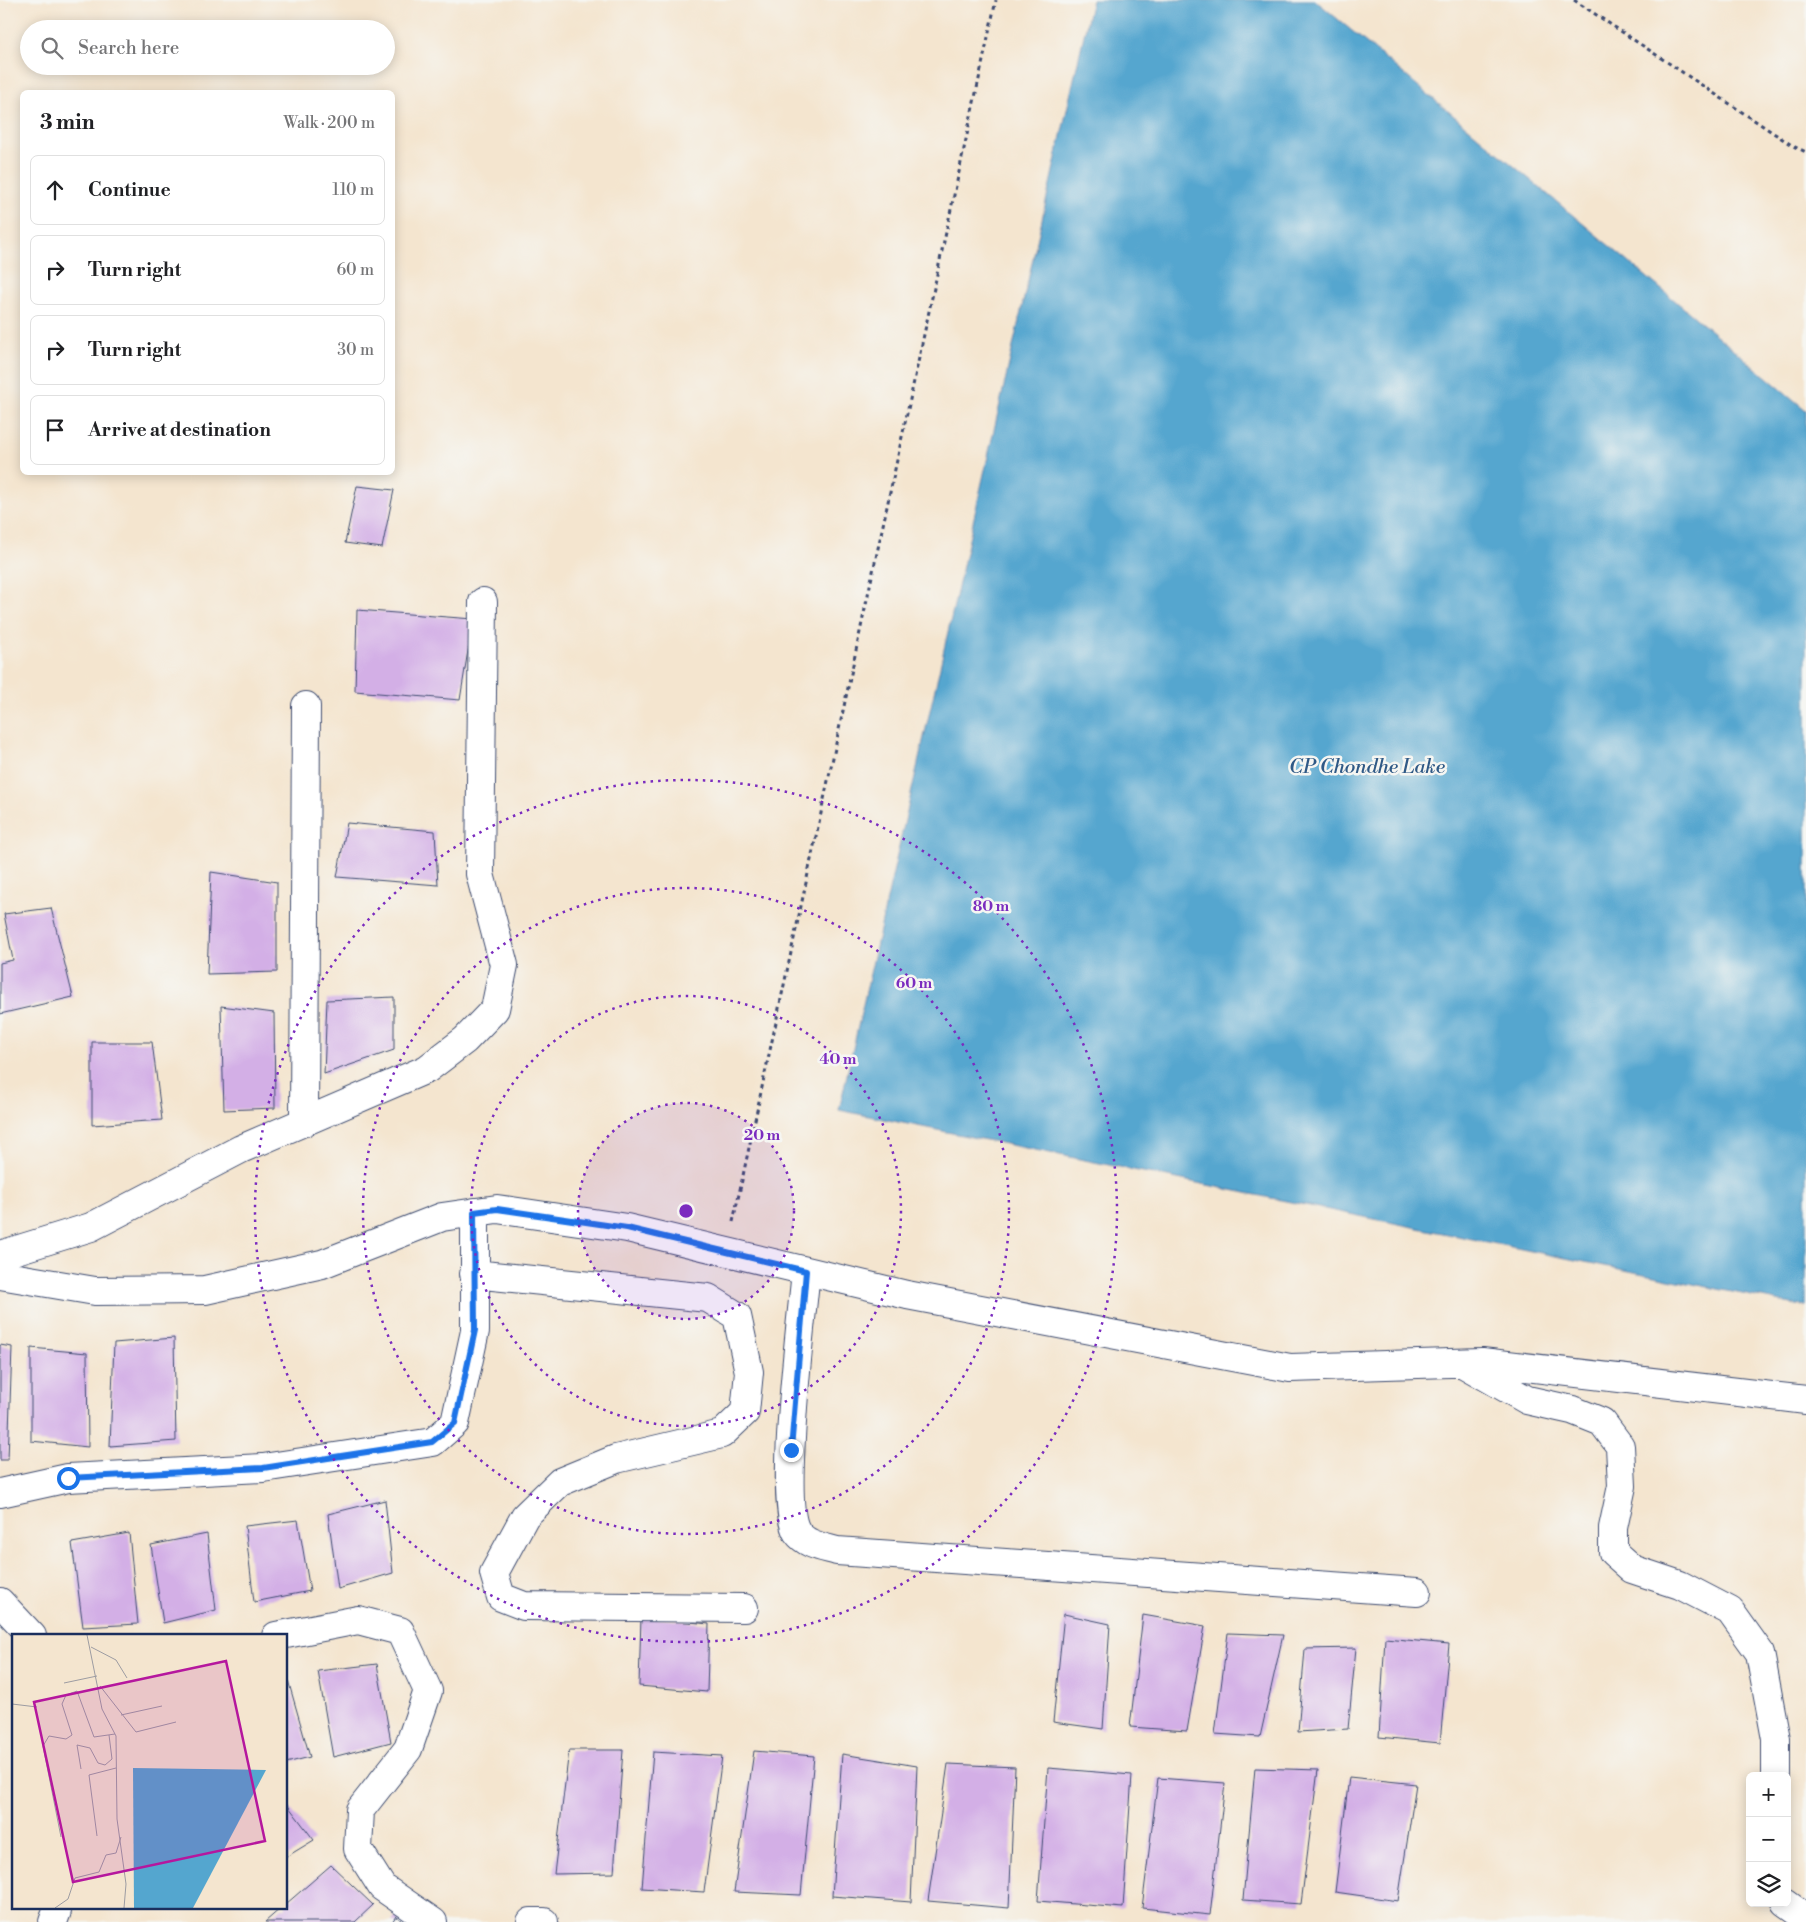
<!DOCTYPE html>
<meta charset="utf-8">
<style>
:root{--surface:#fff;--page:#f6f6f6;--text:#202124;--muted:#757577;--line:#e0e0e0}
body{margin:0;font-family:"Libre Bodoni",serif;background:var(--page);color:var(--text)}
.controls{position:absolute;right:15px;bottom:15px;display:grid;overflow:hidden;border-radius:8px;box-shadow:0 2px 12px #0003}
.controls button{width:45px;height:45px;display:grid;place-items:center;padding:0;border:0;border-bottom:1px solid var(--line);background:var(--surface);color:var(--text);font:25px sans-serif}
.stop{position:absolute;width:15px;height:15px;margin:-11px;border:4px solid #1a73e8;border-radius:50%;background:#fff}
.stop.end{background:#1a73e8;border-color:#fff;box-shadow:0 1px 5px #0008}
.list{margin:0;padding:0;list-style:none}
h2{display:flex;justify-content:space-between;align-items:center;height:65px;margin:0;padding:0 20px;font-size:21px}
h2 small{font-size:16px;font-weight:400;color:var(--muted)}
.list li{display:grid;grid-template-columns:32px 1fr auto;gap:15px;align-items:center;box-sizing:border-box;height:70px;margin:0 10px 10px;padding:0 10px;border:1px solid var(--line);border-radius:8px}
.list b{display:block;font-size:19px;white-space:nowrap}
.list em{font-size:16px;font-style:normal;color:var(--muted)}
.icon{flex:none;width:28px;height:28px;fill:none;stroke:currentColor;stroke-width:2;stroke-linecap:round;stroke-linejoin:round}
.map{position:relative;flex:none;width:1806px;height:1922px;overflow:hidden}
.search{position:absolute;background:var(--surface);box-shadow:0 2px 12px #0003;left:20px;top:20px;width:375px;height:55px;display:flex;align-items:center;gap:12px;box-sizing:border-box;padding:0 18px;border-radius:28px;color:var(--muted);font-size:19px}
.panel{position:absolute;background:var(--surface);box-shadow:0 2px 12px #0003;left:20px;top:90px;width:375px;height:385px;border-radius:8px}
.map>svg:first-child{display:block}
.water{fill:#54a6cf;stroke:#386a96}
.building{fill:#d3afe6}
.lines{fill:none;stroke-linecap:round;stroke-linejoin:round}
.minor-casing{stroke:#3c4a6f;stroke-width:30}
.path{stroke:#3c4a6f;stroke-width:3;stroke-dasharray:4 4;stroke-linecap:butt}
.minor{stroke:#fff;stroke-width:28}
.route{stroke:#1a73e8;stroke-width:6}
.ring{fill:none;stroke:#7b2cbf;stroke-width:2.5;stroke-dasharray:2.5 5}
.labels{text-anchor:middle;dominant-baseline:central;stroke-width:5;stroke-linejoin:round;paint-order:stroke}
.water-label{font-size:20px;font-style:italic;fill:#2f5986;stroke:#f6f6f2}
.inset-road{fill:none;stroke:#9d9ca2;stroke-width:1}
.view{fill:#b5179e;fill-opacity:0.15;stroke:#b5179e;stroke-width:2.5}
.inset-edge{fill:none;stroke:#1b2f5e;stroke-width:2.5}
.centre{fill:#7b2cbf;stroke:#f6f6f2;stroke-width:2.5}
.ring-label{font-size:15px;text-anchor:middle;font-weight:bold;fill:#7b2cbf;stroke:#f6f6f2;stroke-width:5;stroke-linejoin:round;paint-order:stroke}
</style>
<div class="map">
<svg width="1806" height="1922" viewBox="0 0 1806 1922">
<rect width="100%" height="100%" fill="#f6f6f2"/>
<filter id="ink" filterUnits="userSpaceOnUse"><feTurbulence type="fractalNoise" baseFrequency=".02" numOctaves="2"/><feDisplacementMap in="SourceGraphic" scale="10" xChannelSelector="R" yChannelSelector="G"/><feConvolveMatrix kernelMatrix="1 2 1 2 8 2 1 2 1" color-interpolation-filters="sRGB"/></filter>
<filter id="wash" filterUnits="userSpaceOnUse"><feTurbulence type="fractalNoise" baseFrequency=".0096" numOctaves="4" result="noise"/><feDisplacementMap in="SourceGraphic" scale="20" xChannelSelector="R" yChannelSelector="G"/><feGaussianBlur stdDeviation="1.12" result="paint"/><feColorMatrix in="noise" values="0 0 0 0 0 0 0 0 0 0 0 0 0 0 0 0 0 1.4 0 .05"/><feComposite in="paint" operator="in"/></filter>
<g filter="url(#wash)">
<rect width="100%" height="100%" fill="#f4e5cf"/>
<path class="water" d="M 1092,0 L 1315,0 L 1806,410 L 1806,1307 L 839,1110 Z"/>
<g id="blocks">
<path class="building" d="M 357,486 L 394,490 L 382,548 L 345,543 Z
M 357,610 L 473,619 L 460,700 L 355,691 Z
M 347,823 L 435,831 L 438,885 L 337,877 Z
M 211,872 L 277,882 L 277,972 L 207,974 Z
M 51,908 L 73,997 L 0,1014 L 0,963 L 13,960 L 4,914 Z
M 394,997 L 394,1050 L 324,1074 L 327,1000 Z
M 221,1006 L 274,1013 L 275,1108 L 224,1110 Z
M 92,1042 L 152,1042 L 162,1120 L 92,1125 Z
M 174,1338 L 176,1441 L 110,1446 L 114,1343 Z
M 0,1345 L 12,1347 L 8,1460 L 0,1460 Z
M 31,1348 L 87,1353 L 88,1447 L 31,1441 Z
M 385,1500 L 393,1573 L 338,1589 L 328,1514 Z
M 298,1520 L 310,1591 L 254,1602 L 245,1526 Z
M 129,1533 L 138,1624 L 83,1627 L 72,1543 Z
M 207,1534 L 216,1610 L 163,1623 L 151,1545 Z
M 1064,1614 L 1110,1624 L 1103,1729 L 1053,1722 Z
M 1143,1615 L 1205,1626 L 1187,1731 L 1130,1727 Z
M 641,1617 L 709,1624 L 707,1692 L 639,1686 Z
M 1228,1633 L 1283,1635 L 1260,1737 L 1215,1734 Z
M 1385,1638 L 1449,1644 L 1440,1743 L 1379,1737 Z
M 1356,1648 L 1348,1729 L 1298,1732 L 1305,1649 Z
M 377,1664 L 391,1742 L 333,1757 L 318,1671 Z
M 286,1673 L 310,1757 L 286,1763 Z
M 569,1750 L 623,1750 L 614,1873 L 554,1874 Z
M 754,1751 L 814,1756 L 801,1895 L 734,1892 Z
M 653,1752 L 722,1756 L 704,1892 L 642,1888 Z
M 842,1754 L 917,1766 L 911,1902 L 832,1896 Z
M 948,1764 L 1015,1767 L 1009,1908 L 928,1901 Z
M 1048,1768 L 1132,1775 L 1123,1908 L 1038,1901 Z
M 1255,1768 L 1318,1770 L 1301,1904 L 1243,1900 Z
M 1349,1777 L 1416,1784 L 1398,1901 L 1335,1892 Z
M 1158,1778 L 1225,1783 L 1210,1915 L 1142,1908 Z
M 286,1803 L 314,1840 L 286,1857 Z
M 331,1865 L 373,1905 L 355,1922 L 265,1922 L 281,1908 L 286,1908 L 286,1904 Z
M 396,1916 L 403,1922 L 392,1922 Z"/>
</g>
</g>
<g filter="url(#ink)">
<use href="#blocks" fill-opacity="0" stroke="#3c4a6f" stroke-width="1"/>
<g class="lines">
<defs>
<path id="minor" d="M 304,1122 L 306,706
M 0,1255 L 91,1227 L 241,1149 L 427,1069 L 465,1040 L 495,1009 L 504,965 L 480,874 L 483,602
M 806,1271 C 802,1315 778,1503 797,1532 C 806,1545 823,1547 837,1551 L 1417,1592
M 474,1274 L 708,1298 L 737,1316 L 749,1372 L 745,1412 L 722,1434 L 616,1459 L 560,1482 L 525,1516 L 494,1573 L 501,1597 L 524,1606 L 744,1608
M 0,1275 L 95,1291 L 205,1290 L 322,1264 L 442,1217 L 497,1209 L 627,1228 L 907,1295 L 1290,1368 L 1482,1362 L 1806,1400
M 1464,1364 L 1527,1400 L 1572,1410 L 1602,1422 L 1620,1446 L 1622,1486 L 1613,1528 L 1613,1552 L 1632,1569 L 1680,1585 L 1730,1611 L 1760,1653 L 1776,1739 L 1776,1776
M 0,1493 L 68,1478 L 263,1468 L 433,1442 L 455,1423 L 475,1331 L 475,1212
M 0,1602 L 32,1636
M 276,1636 L 358,1620 L 400,1631 L 428,1691 L 408,1749 L 360,1810 L 358,1849 L 382,1887 L 433,1922
M 1785,1903 L 1806,1918
M 53,1922 L 57,1911
M 531,1922 L 544,1922"/>
</defs>
<use href="#minor" class="minor-casing"/>
<path class="path" d="M 1574,0 L 1793,146 L 1806,152
M 733,1222 L 996,0"/>
<use href="#minor" class="minor"/>
</g>
</g>
<g class="lines" filter="url(#ink)">
<path class="route" d="M 68,1478 L 263,1468 L 432,1442 L 455,1423 L 475,1330 L 474,1212 L 497,1209 L 627,1228 L 806,1271 L 791,1450"/>
</g>
<circle cx="686" cy="1211" r="108" fill="#7b2cbf" fill-opacity=".12"/>
<g class="ring">
<circle cx="686" cy="1211" r="108"/>
<circle cx="686" cy="1211" r="215"/>
<circle cx="686" cy="1211" r="323"/>
<circle cx="686" cy="1211" r="431"/>
</g>
<g class="labels">
<g class="water-label">
<text x="1367" y="767">CP Chondhe Lake</text>
</g>
</g>
<g transform="translate(12 1634)">
<rect width="275" height="275" fill="#f4e5cf"/>
<path d="M 121,134 L 254,136 L 181,274 L 122,274 Z" fill="#54a6cf"/>
<path class="inset-road" d="M 75,1 L 90,75 L 104,102 L 105,185 L 114,250 L 112,274M 79,13 L 104,26 L 115,44M 52,49 L 85,42M 88,52 L 124,98 L 164,88M 0,70 L 25,73M 109,81 L 150,72M 69,135 L 65,111 L 78,114 L 86,129 L 93,131 L 100,125 L 97,101M 85,202 L 77,141 L 104,134M 49,203 L 31,112 L 37,102 L 54,105 L 60,101 L 50,70 L 54,61 L 65,57 L 82,103 L 103,100M 43,274 L 56,265 L 63,244 L 87,238 L 94,221 L 104,219 L 109,203"/>
<path class="view" d="M 214,27 L 253,207 L 61,248 L 22,68 Z"/>
<rect width="275" height="275" class="inset-edge"/>
</g>
<circle cx="686" cy="1211" r="8" class="centre"/>
<g class="ring-label">
<text x="991" y="911">80 m</text>
<text x="914" y="988">60 m</text>
<text x="838" y="1064">40 m</text>
<text x="762" y="1140">20 m</text>
</g>
</svg>
<div class="controls">
<button>+</button>
<button>−</button>
<button><svg class="icon" aria-label="layers" viewBox="0 0 24 24"><path d="M12 4l9 5-9 5-9-5zM3 14l9 5 9-5"/></svg></button>
</div>
<div class="stop" style="left:68px;top:1478px"></div>
<div class="stop end" style="left:791px;top:1450px"></div>
<div class="search"><svg class="icon" aria-label="search" viewBox="0 0 24 24"><circle cx="10" cy="10" r="6"/><path d="M15 15l6 6"/></svg>Search here</div>
<section class="panel">
<h2>3 min<small>Walk · 200 m</small></h2>
<ul class="list">
<li><svg class="icon" aria-label="ahead" viewBox="0 0 24 24"><path d="M12 20V5M6 11l6-6 6 6"/></svg><div><b>Continue</b></div><em>110 m</em></li>
<li><svg class="icon" aria-label="right" viewBox="0 0 24 24"><path d="M7 20v-9h11M14 6l5 5-5 5"/></svg><div><b>Turn right</b></div><em>60 m</em></li>
<li><svg class="icon" aria-label="right" viewBox="0 0 24 24"><path d="M7 20v-9h11M14 6l5 5-5 5"/></svg><div><b>Turn right</b></div><em>30 m</em></li>
<li><svg class="icon" aria-label="arrive" viewBox="0 0 24 24"><path d="M6 21V4h12l-3 4 3 4H6"/></svg><div><b>Arrive at destination</b></div></li>
</ul>
</section>
</div>
